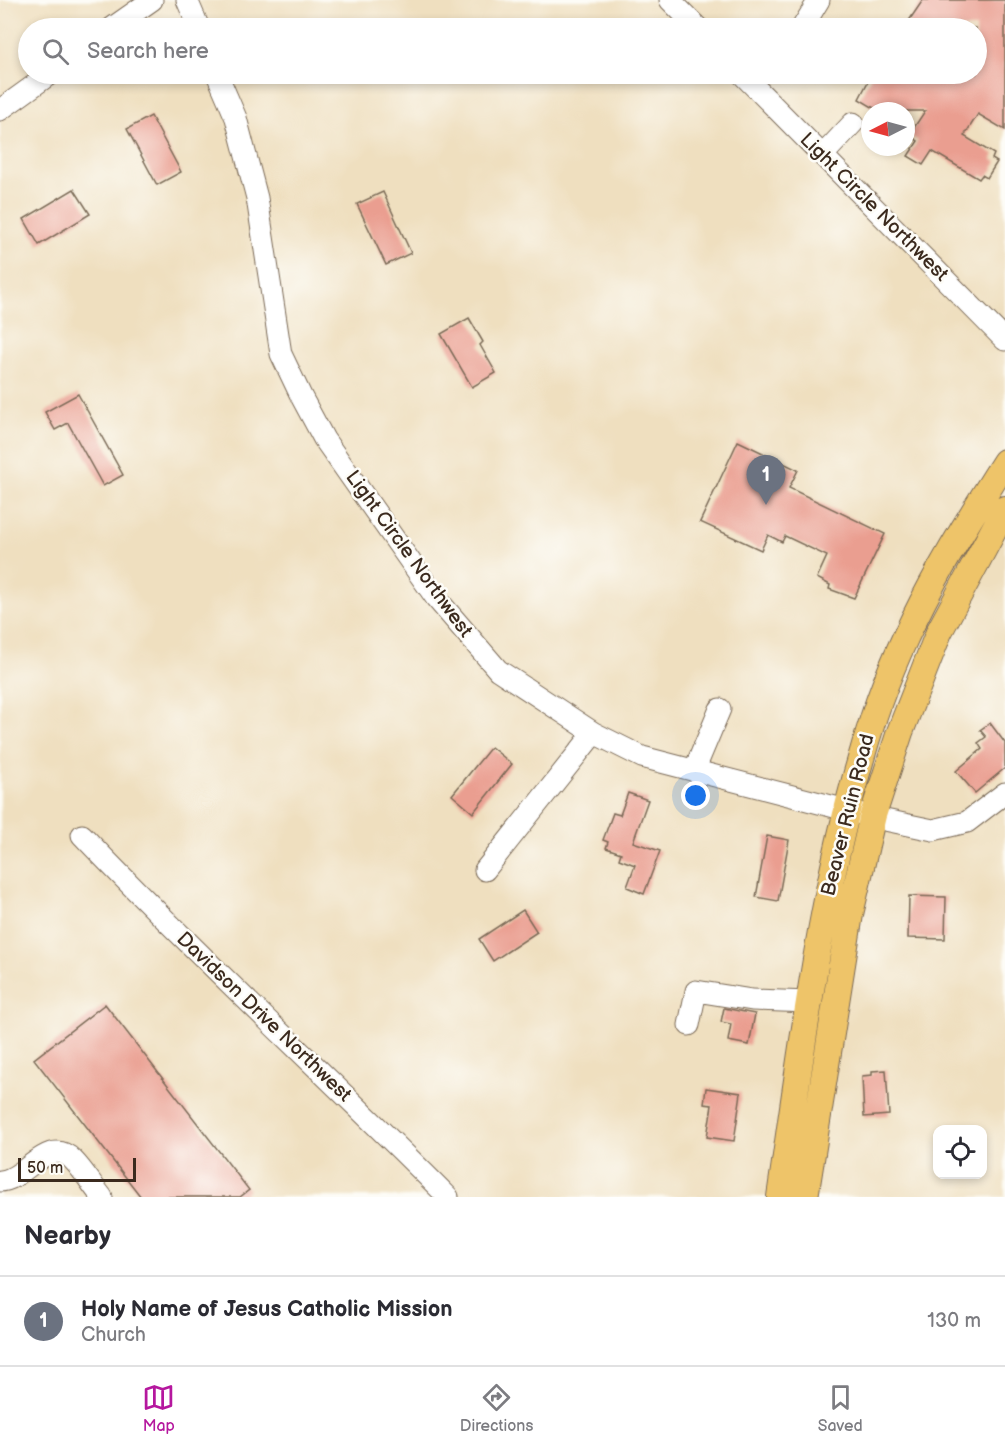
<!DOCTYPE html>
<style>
:root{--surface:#fff;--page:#f2f2f3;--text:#2b2b33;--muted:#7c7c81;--line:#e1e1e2;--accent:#b5179e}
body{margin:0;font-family:"Balsamiq Sans",sans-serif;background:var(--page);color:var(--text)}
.controls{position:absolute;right:18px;bottom:18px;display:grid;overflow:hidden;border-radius:12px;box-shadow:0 3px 9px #0003}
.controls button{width:54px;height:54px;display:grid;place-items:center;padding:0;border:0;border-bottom:2px solid var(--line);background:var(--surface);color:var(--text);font:30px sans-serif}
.compass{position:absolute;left:861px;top:102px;width:54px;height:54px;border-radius:50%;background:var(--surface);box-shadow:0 3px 9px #0003;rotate:264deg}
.scale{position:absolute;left:18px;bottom:15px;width:118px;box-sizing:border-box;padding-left:6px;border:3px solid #3b2a1e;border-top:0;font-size:16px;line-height:21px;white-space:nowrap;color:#3b2a1e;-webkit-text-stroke:4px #fdfcf7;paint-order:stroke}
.you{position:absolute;left:696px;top:796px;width:21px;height:21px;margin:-15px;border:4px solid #fff;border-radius:50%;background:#1a73e8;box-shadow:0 0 0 9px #1a73e833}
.badge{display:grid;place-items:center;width:39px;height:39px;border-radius:50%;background:var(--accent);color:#fff;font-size:20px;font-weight:700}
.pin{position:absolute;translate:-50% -50px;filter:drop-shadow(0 2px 3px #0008)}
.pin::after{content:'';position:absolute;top:32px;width:21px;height:18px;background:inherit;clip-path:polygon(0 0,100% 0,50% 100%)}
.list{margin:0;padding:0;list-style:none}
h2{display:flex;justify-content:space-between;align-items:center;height:78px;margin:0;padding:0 24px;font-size:26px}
h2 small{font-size:20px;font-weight:400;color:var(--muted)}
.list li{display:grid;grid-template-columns:39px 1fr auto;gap:18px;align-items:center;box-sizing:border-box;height:90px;padding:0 24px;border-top:2px solid var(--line)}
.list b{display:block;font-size:22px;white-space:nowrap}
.list p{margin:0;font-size:20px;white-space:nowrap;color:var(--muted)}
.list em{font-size:20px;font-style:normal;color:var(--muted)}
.icon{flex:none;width:33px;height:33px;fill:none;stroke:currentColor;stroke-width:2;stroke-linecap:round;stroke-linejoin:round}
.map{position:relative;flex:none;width:1005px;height:1197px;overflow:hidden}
.search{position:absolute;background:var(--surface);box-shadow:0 3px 9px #0003;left:18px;right:18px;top:18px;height:66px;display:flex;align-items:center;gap:15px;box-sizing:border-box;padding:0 21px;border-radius:33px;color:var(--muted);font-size:22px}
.sheet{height:168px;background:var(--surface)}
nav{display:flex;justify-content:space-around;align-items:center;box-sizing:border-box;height:84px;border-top:2px solid var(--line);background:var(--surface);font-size:16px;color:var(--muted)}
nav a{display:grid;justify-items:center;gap:3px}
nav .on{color:var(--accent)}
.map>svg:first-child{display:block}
.building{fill:#ea9e90}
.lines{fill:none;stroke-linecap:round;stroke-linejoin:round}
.minor-casing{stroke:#7a6956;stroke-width:23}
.major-casing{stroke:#7a6956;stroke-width:28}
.minor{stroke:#fff;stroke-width:21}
.major{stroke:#eec469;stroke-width:26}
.labels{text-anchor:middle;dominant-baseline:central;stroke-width:5;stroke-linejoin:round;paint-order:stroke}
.street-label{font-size:20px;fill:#3b2a1e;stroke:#fdfcf7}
</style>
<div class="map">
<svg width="1005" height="1197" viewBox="0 0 1005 1197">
<rect width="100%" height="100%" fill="#fdfcf7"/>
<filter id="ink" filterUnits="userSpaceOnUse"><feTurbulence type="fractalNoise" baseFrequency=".0167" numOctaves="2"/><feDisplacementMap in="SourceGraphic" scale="12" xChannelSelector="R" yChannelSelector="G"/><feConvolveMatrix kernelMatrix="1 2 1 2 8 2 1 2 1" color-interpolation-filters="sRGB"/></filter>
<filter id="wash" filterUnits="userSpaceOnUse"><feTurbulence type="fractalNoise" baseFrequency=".008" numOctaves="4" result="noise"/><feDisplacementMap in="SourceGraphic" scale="24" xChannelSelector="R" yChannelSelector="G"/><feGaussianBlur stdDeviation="1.35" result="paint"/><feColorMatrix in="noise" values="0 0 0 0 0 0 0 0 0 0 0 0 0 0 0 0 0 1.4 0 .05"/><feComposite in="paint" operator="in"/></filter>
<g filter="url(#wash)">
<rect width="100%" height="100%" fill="#efdfbf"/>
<g id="blocks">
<path class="building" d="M 923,0 L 1005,0 L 1005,130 L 978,114 L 964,136 L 994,154 L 992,159 L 997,162 L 987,178 L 982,175 L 979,179 L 932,151 L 923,165 L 908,156 L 918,141 L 909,135 L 925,111 L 879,111 L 859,99 L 872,74 L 976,74 L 976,28 L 904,28 Z
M 151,116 L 181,172 L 157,185 L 127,129 Z
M 74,189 L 90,214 L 39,245 L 24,219 Z
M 383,192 L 411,253 L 386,265 L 357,204 Z
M 469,318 L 483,342 L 480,345 L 496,373 L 472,387 L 441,334 Z
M 78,394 L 123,475 L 103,486 L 68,423 L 55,430 L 45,412 Z
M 738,441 L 798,470 L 789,488 L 885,534 L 854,598 L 829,589 L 830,585 L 817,578 L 827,556 L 785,536 L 782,542 L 768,535 L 761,550 L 700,522 Z
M 990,723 L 1005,743 L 1005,768 L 975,793 L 956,771 L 982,749 L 978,743 L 986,737 L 980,730 Z
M 491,747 L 512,764 L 473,813 L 452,795 Z
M 628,793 L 648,800 L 633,842 L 660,851 L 644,894 L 627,887 L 635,865 L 619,859 L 621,853 L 606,848 L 608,842 L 603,840 L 613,813 L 620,815 Z
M 767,836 L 789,840 L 778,901 L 756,897 Z
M 909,896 L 946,897 L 945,939 L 908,938 Z
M 523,910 L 537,932 L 493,961 L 479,939 Z
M 105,1004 L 249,1190 L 240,1197 L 141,1197 L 34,1059 Z
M 724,1008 L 755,1014 L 749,1045 L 728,1041 L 731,1024 L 721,1022 Z
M 886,1070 L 889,1115 L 864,1117 L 862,1076 L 872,1075 L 872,1071 Z
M 706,1088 L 741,1093 L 734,1141 L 707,1137 L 712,1105 L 704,1104 Z"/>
</g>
</g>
<g filter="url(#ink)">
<use href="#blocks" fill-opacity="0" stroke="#7a6956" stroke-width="1.5"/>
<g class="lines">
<defs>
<path id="minor" d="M 187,0 L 199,28
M 670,0 L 698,28
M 112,28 L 152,0
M 802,28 L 819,0
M 217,74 L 236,118 L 257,198 L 281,354 L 302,398 L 324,439 L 436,598 L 498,670 L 594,733 L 642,757 L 885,820 L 933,830 L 967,822 L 1005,793
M 742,74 L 1005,340
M 0,110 L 50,74
M 823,155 L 853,123
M 694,771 L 720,709
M 82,835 C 200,959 327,1075 448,1197
M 485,870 L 594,733
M 689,1025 L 696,991 L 752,1000 L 809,1002
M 0,1181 C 25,1181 48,1134 73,1160 C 84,1171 92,1185 102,1197"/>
<path id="major" d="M 780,1197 C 804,1035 823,872 874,716 C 904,625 954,542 1005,462
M 805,1197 L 850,914 L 873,815 L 900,732 L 939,632 L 1005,509"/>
</defs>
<use href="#minor" class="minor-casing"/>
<use href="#major" class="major-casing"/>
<use href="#minor" class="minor"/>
<use href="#major" class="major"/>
</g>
</g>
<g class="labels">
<g class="street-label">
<text transform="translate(874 207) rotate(45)">Light Circle Northwest</text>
<text transform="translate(409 554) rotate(54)">Light Circle Northwest</text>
<text transform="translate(848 815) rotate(-76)">Beaver Ruin Road</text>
<text transform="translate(264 1017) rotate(44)">Davidson Drive Northwest</text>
</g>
</g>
</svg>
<div class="controls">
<button><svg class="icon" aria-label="locate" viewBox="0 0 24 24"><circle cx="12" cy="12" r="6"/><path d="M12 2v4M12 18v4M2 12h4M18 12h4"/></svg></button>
</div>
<svg class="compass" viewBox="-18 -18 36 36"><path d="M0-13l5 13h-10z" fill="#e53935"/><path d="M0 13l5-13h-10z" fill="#7c7c81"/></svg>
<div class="scale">50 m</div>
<div class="you"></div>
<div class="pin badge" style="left:766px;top:505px;background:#6b7280">1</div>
<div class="search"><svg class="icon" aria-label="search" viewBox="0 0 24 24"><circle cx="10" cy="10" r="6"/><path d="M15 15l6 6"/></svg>Search here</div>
</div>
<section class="sheet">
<h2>Nearby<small></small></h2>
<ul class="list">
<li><span class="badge" style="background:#6b7280">1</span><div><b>Holy Name of Jesus Catholic Mission</b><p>Church</p></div><em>130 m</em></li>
</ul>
</section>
<nav>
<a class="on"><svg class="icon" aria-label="map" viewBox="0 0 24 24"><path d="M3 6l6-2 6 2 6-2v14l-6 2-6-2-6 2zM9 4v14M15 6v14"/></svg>Map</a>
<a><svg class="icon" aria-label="directions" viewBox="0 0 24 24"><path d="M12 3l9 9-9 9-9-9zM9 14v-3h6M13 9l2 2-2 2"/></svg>Directions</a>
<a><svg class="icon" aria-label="saved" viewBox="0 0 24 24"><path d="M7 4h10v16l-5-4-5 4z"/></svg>Saved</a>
</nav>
